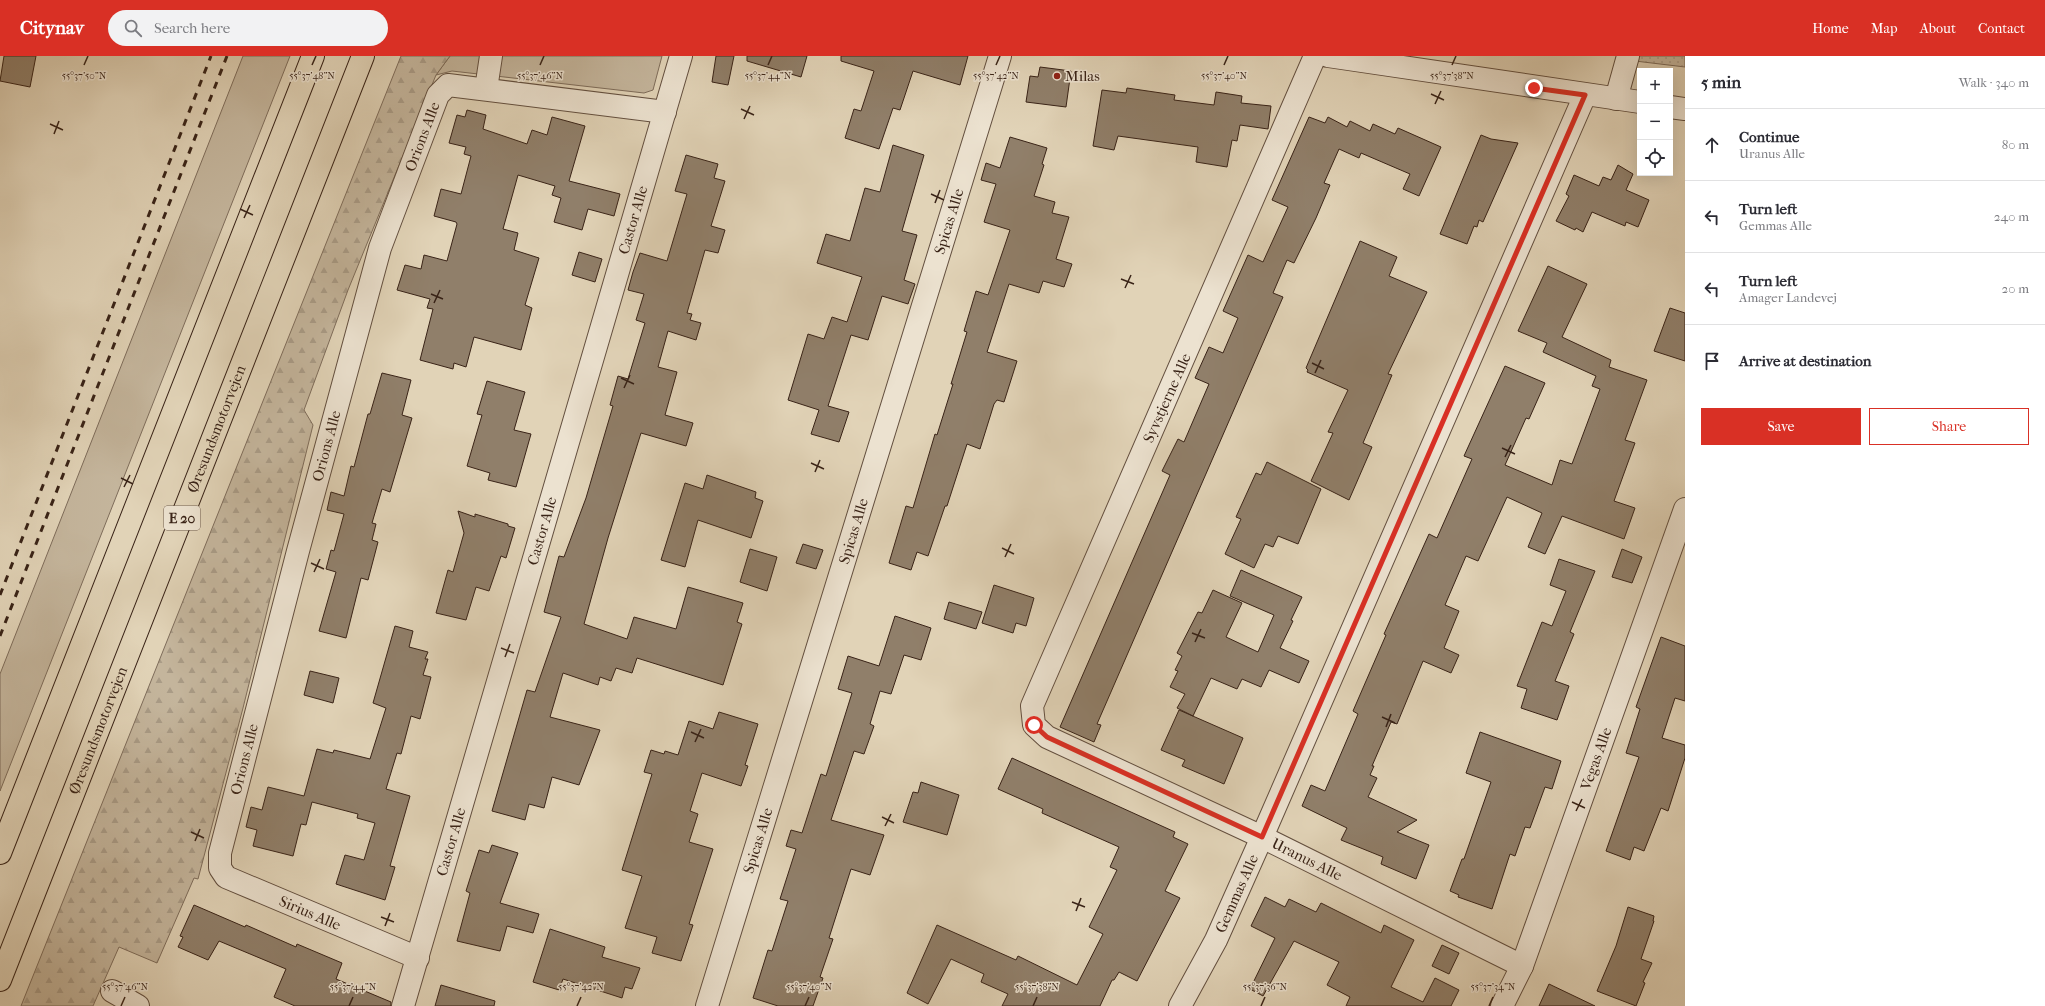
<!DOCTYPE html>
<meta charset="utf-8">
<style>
:root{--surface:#fff;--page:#f2f2f3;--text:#2b2b33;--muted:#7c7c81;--line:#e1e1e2;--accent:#d93025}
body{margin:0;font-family:"IM FELL French Canon",serif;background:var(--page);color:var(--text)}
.controls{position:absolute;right:12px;top:12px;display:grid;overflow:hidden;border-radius:0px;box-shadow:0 4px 16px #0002}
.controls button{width:36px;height:36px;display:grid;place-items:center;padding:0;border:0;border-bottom:1px solid var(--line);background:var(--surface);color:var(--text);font:20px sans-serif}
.stop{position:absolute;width:12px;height:12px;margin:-9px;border:3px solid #d93025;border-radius:50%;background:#fff}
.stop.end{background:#d93025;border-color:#fff;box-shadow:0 1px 4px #0008}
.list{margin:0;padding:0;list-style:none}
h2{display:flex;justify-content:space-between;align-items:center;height:52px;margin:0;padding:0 16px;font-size:17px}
h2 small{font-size:13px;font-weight:400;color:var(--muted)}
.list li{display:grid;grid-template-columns:26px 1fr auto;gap:12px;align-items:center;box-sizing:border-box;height:72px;padding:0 16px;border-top:1px solid var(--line)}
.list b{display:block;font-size:15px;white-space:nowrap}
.list p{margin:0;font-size:13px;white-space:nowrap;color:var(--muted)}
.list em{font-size:13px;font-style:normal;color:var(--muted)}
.actions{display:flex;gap:8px;padding:12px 16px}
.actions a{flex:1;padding:9px 0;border:1px solid var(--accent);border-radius:0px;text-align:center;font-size:14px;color:var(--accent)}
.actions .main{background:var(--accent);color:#fff}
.icon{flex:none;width:22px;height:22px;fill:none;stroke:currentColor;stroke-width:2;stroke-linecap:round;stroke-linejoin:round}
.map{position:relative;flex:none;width:1685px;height:950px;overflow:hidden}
header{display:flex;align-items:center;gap:24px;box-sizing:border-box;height:56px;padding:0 20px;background:var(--accent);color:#fff}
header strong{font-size:19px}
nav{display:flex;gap:22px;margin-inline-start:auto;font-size:14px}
.search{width:280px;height:36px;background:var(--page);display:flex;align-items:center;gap:10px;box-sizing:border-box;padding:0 14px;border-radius:22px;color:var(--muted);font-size:15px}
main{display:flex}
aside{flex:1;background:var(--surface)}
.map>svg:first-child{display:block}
.grass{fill:#c4b59c;stroke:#7e6c5a}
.forest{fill:url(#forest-firs);stroke:#7e6c5a}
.park{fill:url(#park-dots);stroke:#7e6c5a}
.building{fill:#907f6a;stroke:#392317}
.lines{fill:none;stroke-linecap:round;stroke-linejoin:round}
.minor-casing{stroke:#634f3f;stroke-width:24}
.highway-casing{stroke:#392317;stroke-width:24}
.minor{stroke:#ece2d0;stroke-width:22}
.highway{stroke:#e1d3b7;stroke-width:22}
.rail{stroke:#392317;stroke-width:3;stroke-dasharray:7 7;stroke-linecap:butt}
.route{stroke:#d93025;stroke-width:5}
.ticks{fill:none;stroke:#392317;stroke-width:1.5}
.poi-dot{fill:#8f2418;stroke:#ece2d0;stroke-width:1.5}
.labels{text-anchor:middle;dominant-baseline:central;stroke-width:3;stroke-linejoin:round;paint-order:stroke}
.shield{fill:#ece2d0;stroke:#6f5c4e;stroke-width:1}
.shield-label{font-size:14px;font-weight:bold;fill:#392317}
.poi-label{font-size:15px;fill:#392317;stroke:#ece2d0;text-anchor:start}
.street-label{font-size:15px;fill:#392317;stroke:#ece2d0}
.ticks-label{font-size:10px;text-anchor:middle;fill:#392317;stroke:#ece2d0;stroke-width:3;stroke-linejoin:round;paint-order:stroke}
</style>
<header>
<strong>Citynav</strong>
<div class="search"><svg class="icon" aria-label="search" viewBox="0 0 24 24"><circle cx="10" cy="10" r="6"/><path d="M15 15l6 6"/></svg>Search here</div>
<nav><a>Home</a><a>Map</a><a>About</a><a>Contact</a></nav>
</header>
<main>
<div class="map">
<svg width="1685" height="950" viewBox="0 0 1685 950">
<defs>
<pattern id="forest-firs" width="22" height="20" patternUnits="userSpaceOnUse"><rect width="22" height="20" fill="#c4b59c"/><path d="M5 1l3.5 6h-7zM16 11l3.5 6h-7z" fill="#a99b86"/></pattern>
<pattern id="park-dots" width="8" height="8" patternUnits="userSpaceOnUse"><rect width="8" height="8" fill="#c4b59c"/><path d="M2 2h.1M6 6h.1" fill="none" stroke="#a99b86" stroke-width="1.8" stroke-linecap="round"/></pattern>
</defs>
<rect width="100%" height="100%" fill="#e1d3b7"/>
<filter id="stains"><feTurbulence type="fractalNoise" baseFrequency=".005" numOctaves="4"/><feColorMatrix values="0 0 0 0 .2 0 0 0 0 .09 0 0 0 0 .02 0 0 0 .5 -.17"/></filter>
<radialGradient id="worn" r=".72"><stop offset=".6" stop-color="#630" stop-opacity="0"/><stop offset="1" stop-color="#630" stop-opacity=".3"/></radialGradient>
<path class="grass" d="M 243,0 L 290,0 L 0,735 L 0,618 Z
M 450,0 L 662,0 L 653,34 L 644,37 L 452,15 L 436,19 Z"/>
<path class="forest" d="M 401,0 L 450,0 L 436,19 L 348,234 L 304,354 L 313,369 L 243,652 L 198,823 L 194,822 L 157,907 L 119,891 L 93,950 L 21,950 Z"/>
<path class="park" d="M 1636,0 L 1685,0 L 1685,11 L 1635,5 Z"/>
<path class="building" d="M 4,0 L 36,0 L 30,31 L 0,25 Z
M 716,0 L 734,0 L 728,29 L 712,26 Z
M 747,0 L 807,0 L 801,21 L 747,5 Z
M 841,0 L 968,0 L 960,29 L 913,15 L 900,54 L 893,52 L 879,93 L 845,82 L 854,53 L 861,55 L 874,15 L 841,5 Z
M 1040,11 L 1071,15 L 1066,51 L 1026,46 L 1030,20 L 1038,21 Z
M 1127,32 L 1175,39 L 1174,44 L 1214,49 L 1216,36 L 1242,40 L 1241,47 L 1271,50 L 1268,73 L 1240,69 L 1237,85 L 1232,84 L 1227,111 L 1196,106 L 1198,91 L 1118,80 L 1114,94 L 1093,90 L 1102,34 L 1126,37 Z
M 467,54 L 486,59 L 483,73 L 527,88 L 532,74 L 547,79 L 552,61 L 585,70 L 569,125 L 620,138 L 614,160 L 588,153 L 582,174 L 554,166 L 561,142 L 552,139 L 555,130 L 518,119 L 503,173 L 518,177 L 514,194 L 539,202 L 525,249 L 532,252 L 521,294 L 474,281 L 466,311 L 454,307 L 453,313 L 420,304 L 433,253 L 427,252 L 430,243 L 397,234 L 405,209 L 421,213 L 424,199 L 447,205 L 457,168 L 456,166 L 434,160 L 441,133 L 461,138 L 471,100 L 464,98 L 466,91 L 449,87 L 457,59 L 465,61 Z
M 1309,61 L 1325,67 L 1328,61 L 1347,71 L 1350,65 L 1370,75 L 1373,68 L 1395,78 L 1398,72 L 1441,91 L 1419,140 L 1403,133 L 1410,118 L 1361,97 L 1359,102 L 1339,93 L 1324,127 L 1330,129 L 1316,162 L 1294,207 L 1287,204 L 1273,237 L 1283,241 L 1097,668 L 1101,669 L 1094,686 L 1060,671 L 1170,419 L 1162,415 L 1178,383 L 1184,386 L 1209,328 L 1195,322 L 1209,291 L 1223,297 L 1238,262 L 1223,255 L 1248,199 L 1263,206 L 1288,151 L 1272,144 Z
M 1481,79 L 1491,83 L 1518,87 L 1483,166 L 1479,164 L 1477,171 L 1474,170 L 1467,188 L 1440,178 Z
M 1010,81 L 1047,92 L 1042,108 L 1044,109 L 1034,140 L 1055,146 L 1052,157 L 1069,161 L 1056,203 L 1072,208 L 1064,231 L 1043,225 L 1039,237 L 1009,228 L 987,296 L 1017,305 L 1004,346 L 997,344 L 994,348 L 980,393 L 967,388 L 947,450 L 945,450 L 928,500 L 917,496 L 911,514 L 889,507 L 906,450 L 913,452 L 935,378 L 937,379 L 953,328 L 951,328 L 967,276 L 964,275 L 976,235 L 988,239 L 1010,174 L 984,166 L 996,128 L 981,124 L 986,107 L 1000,112 Z
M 893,89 L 924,99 L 902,175 L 917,179 L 904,224 L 915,228 L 908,248 L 882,240 L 868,284 L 851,279 L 828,350 L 849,356 L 839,386 L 811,378 L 819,354 L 788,344 L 808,278 L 824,283 L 832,261 L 847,266 L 862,221 L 817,207 L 826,178 L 850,185 L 865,132 L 880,136 Z
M 686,99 L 718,108 L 714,122 L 725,125 L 711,170 L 725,174 L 718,197 L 705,194 L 687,257 L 692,258 L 690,264 L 701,267 L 696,284 L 668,275 L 658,311 L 677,316 L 665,359 L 693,367 L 686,390 L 641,377 L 608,482 L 584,568 L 627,583 L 634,561 L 676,573 L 688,531 L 743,547 L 737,566 L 742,568 L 723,629 L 637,602 L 632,617 L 616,612 L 611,625 L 600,621 L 598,629 L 563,617 L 550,661 L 600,674 L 579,729 L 552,721 L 544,752 L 529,748 L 525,764 L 492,755 L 527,634 L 535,636 L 561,561 L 544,556 L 559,500 L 564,501 L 586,442 L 613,350 L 610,349 L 618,320 L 628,323 L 645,267 L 636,264 L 644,238 L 628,234 L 633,216 L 640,197 L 667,205 L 687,138 L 675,135 Z
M 1618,109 L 1633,118 L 1626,134 L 1649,144 L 1638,171 L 1626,166 L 1625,170 L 1592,156 L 1583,176 L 1576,172 L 1575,174 L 1556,165 L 1569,140 L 1566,138 L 1574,119 L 1599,130 L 1603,121 L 1611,124 Z
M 1360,185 L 1397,201 L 1389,220 L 1427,236 L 1388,318 L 1392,319 L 1363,387 L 1372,391 L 1349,444 L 1311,425 L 1333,377 L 1328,376 L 1348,334 L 1307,316 L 1308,314 L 1306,312 Z
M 579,196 L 602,203 L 595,226 L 572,219 Z
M 1548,210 L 1587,228 L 1562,281 L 1611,304 L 1609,311 L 1647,324 L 1625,384 L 1635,387 L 1614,445 L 1635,452 L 1624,483 L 1562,460 L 1545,498 L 1528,491 L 1542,457 L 1507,441 L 1478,505 L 1466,500 L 1445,549 L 1459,555 L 1444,592 L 1459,599 L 1451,617 L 1423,605 L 1397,668 L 1391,666 L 1372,710 L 1374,710 L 1370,719 L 1377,722 L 1368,741 L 1417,764 L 1397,776 L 1429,789 L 1416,823 L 1381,808 L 1383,801 L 1341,784 L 1347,772 L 1302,750 L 1311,729 L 1325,735 L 1358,658 L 1353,655 L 1386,579 L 1384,578 L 1429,478 L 1437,482 L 1472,403 L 1464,400 L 1505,310 L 1545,327 L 1529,363 L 1526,362 L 1505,409 L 1552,429 L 1560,404 L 1572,408 L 1600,333 L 1592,330 L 1596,320 L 1543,296 L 1547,287 L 1518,275 Z
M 1670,252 L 1685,257 L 1685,305 L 1654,295 Z
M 382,317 L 411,324 L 402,359 L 412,362 L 390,436 L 382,433 L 372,467 L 376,468 L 372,484 L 378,486 L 368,524 L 361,522 L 346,582 L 319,575 L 336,516 L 326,513 L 331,494 L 334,495 L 344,458 L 327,454 L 331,436 L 344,440 L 351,410 L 354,411 L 368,358 L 370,358 Z
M 487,325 L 525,336 L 514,374 L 531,378 L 516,431 L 488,424 L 490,417 L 467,410 L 482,359 L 477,358 Z
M 1267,406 L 1321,433 L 1298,488 L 1278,480 L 1273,491 L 1265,488 L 1254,512 L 1225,498 L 1241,463 L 1236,461 L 1256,417 L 1261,419 Z
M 707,419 L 756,436 L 755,442 L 763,445 L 751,482 L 698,464 L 685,511 L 661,504 L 685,427 L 703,433 Z
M 458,455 L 475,461 L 475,458 L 508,468 L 508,470 L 515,472 L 506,502 L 501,500 L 489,535 L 476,531 L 466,564 L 436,557 L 448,514 L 453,516 L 464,477 Z
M 803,488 L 823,494 L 816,513 L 796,507 Z
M 750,493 L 777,501 L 767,535 L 740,526 Z
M 1622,493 L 1642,501 L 1632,527 L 1612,521 Z
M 1559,503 L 1595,515 L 1570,576 L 1574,578 L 1555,625 L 1569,630 L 1557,664 L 1521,652 L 1527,633 L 1517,630 L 1542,566 L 1552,570 L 1566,535 L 1550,529 Z
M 1241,514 L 1302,541 L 1291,564 L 1293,565 L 1280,592 L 1309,605 L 1299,627 L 1269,614 L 1261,631 L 1242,623 L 1237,633 L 1211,622 L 1193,660 L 1177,652 L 1185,638 L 1170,631 L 1178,615 L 1175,614 L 1182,600 L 1177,597 L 1198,556 L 1202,557 L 1213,534 L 1242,547 L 1226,581 L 1258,596 L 1274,559 L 1230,540 Z
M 994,529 L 1034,542 L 1026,570 L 1016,567 L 1013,577 L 982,567 Z
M 949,546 L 982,556 L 976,573 L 944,563 Z
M 895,560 L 931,572 L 921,604 L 904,599 L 891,638 L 880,635 L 870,668 L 874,670 L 864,698 L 854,695 L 831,764 L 884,779 L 870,819 L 851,813 L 829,882 L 833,883 L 820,921 L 823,922 L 813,950 L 778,950 L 753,942 L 768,894 L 772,895 L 788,845 L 780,843 L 796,793 L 786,790 L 791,774 L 802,777 L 821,718 L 826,720 L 852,637 L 838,633 L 848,600 L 879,610 Z
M 395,570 L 413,575 L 409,591 L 428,596 L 425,603 L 428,603 L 423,619 L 431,621 L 420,663 L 411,660 L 401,698 L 397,697 L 386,733 L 410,740 L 390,810 L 395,811 L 385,844 L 336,828 L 345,799 L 364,804 L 375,767 L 357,762 L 358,758 L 312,746 L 306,769 L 301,768 L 293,800 L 253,790 L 257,774 L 246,771 L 251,751 L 262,754 L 268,731 L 304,740 L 317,693 L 333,697 L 334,694 L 370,703 L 386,652 L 373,647 Z
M 1661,581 L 1685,590 L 1685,645 L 1675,642 L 1662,682 L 1685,689 L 1685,702 L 1668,755 L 1661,752 L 1644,795 L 1634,791 L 1630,804 L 1606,795 L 1639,701 L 1626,697 L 1640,653 L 1636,651 Z
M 310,615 L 339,622 L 333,647 L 304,639 Z
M 1179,654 L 1243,682 L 1224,728 L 1182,710 L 1185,704 L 1161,694 Z
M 719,656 L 758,668 L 745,709 L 748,710 L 741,730 L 702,717 L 690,755 L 698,758 L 689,786 L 713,793 L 689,868 L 693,869 L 681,905 L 652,897 L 657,881 L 625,872 L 642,820 L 622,814 L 652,718 L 644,716 L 651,694 L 664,698 L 665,695 L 678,699 L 689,665 L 713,673 Z
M 1480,676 L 1561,705 L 1552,733 L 1545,731 L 1530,772 L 1525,771 L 1515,800 L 1510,798 L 1492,853 L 1458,841 L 1459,839 L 1450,835 L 1462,803 L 1464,803 L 1491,726 L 1466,717 Z
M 1012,702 L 1175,776 L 1173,781 L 1188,788 L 1165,835 L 1180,842 L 1137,925 L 1119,916 L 1114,924 L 1112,924 L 1100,950 L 1002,950 L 1008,938 L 981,926 L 984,918 L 951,903 L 928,948 L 907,937 L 937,869 L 1016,904 L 1018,900 L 1077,929 L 1103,878 L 1089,871 L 1117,814 L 1110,811 L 1119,791 L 1042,757 L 1043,753 L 998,733 Z
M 921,726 L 959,739 L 947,779 L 903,766 L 913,736 L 918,737 Z
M 492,789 L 518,797 L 500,847 L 539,858 L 533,877 L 507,870 L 500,895 L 457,885 L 470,837 L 466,835 L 479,794 L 489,797 Z
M 1265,841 L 1285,851 L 1289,843 L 1316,856 L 1321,847 L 1381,877 L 1384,869 L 1414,884 L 1391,931 L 1423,946 L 1435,922 L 1459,934 L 1451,950 L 1346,950 L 1350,941 L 1327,929 L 1339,906 L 1294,885 L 1263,940 L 1250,933 L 1275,882 L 1251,870 Z
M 194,849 L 245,871 L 246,869 L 296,891 L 297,888 L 342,907 L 336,923 L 391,946 L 391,950 L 295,950 L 274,941 L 286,913 L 219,885 L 208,904 L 178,891 L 183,881 L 180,880 Z
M 1628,851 L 1654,860 L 1653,865 L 1654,865 L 1641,903 L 1652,907 L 1643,926 L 1645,927 L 1636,950 L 1597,935 L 1616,890 Z
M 550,873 L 605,891 L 602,901 L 640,912 L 632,933 L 625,931 L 622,942 L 563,923 L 559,934 L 533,926 Z
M 1442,889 L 1459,897 L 1449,918 L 1432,910 Z
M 1549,928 L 1595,950 L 1539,950 Z
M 441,929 L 495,945 L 494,950 L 435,950 Z"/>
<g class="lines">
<defs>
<g id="minor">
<path id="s1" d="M 1315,0 L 1032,650 L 1034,669 L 1047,681 L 1262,781 L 1522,910"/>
<path d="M 1328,0 L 1640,46"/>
<path d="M 486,33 L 491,0"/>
<path d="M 1616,43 L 1628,0"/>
<path d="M 1670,51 L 1685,53"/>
<path id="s2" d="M 418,902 L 226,821 L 220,812 L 220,797 L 298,495 L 380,192 L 438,39 L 448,29 L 665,56"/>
<path d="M 112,935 L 138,950"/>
<path id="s3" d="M 403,950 L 681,0"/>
<path id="s4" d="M 707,950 L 1000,0"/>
<path id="s5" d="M 1180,950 L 1216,884 L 1262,781 L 1585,39"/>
<path id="s6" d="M 1502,950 L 1522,910 L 1685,453"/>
</g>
<g id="highway">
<path d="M 0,797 L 313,0"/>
<path id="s7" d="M 0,924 L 363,0"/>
</g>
</defs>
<use href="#minor" class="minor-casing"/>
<use href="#highway" class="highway-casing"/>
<use href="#minor" class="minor"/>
<use href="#highway" class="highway"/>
<path class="rail" d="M 0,539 L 211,0
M 0,580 L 227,0"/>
</g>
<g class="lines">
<path class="route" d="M 1034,669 L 1047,681 L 1262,781 L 1585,39 L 1534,32"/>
</g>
<path class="ticks" d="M 84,9 L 88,0M 312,9 L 316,0M 540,9 L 544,0M 768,9 L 772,0M 996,9 L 1000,0M 1224,9 L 1228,0M 1452,9 L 1456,0M 1431,38 L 1444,44M 1435,48 L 1441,35M 741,53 L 754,59M 744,63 L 750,50M 50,68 L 63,74M 54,78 L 59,65M 931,138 L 944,144M 935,147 L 940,134M 240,153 L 253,159M 244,162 L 250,149M 1121,223 L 1134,228M 1125,232 L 1131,219M 431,238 L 443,243M 434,247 L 440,234M 1312,307 L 1324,313M 1315,317 L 1321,304M 621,322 L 634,328M 624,332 L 630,319M 1502,392 L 1515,398M 1505,401 L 1511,389M 811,407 L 824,413M 815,416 L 820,404M 121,422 L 133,428M 124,431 L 130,419M 1002,492 L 1014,498M 1005,501 L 1011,488M 311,507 L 324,513M 314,516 L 320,503M 1192,577 L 1205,582M 1195,586 L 1201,573M 501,592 L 514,597M 505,601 L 510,588M 1382,661 L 1395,667M 1386,671 L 1391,658M 691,676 L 704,682M 695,686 L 701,673M 1572,746 L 1585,752M 1576,755 L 1582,743M 882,761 L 894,767M 885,770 L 891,758M 191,776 L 204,782M 195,785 L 200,773M 1072,846 L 1085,851M 1076,855 L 1081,842M 381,861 L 394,866M 385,870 L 390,857M 121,950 L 125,941M 349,950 L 353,941M 577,950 L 581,941M 805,950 L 809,941M 1033,950 L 1037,941M 1261,950 L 1265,941M 1489,950 L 1493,941"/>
<circle class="poi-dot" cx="1057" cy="20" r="4"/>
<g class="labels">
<rect class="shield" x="164" y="450" width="36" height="24" rx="3"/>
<g class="shield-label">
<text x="182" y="462">E 20</text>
</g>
<g class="poi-label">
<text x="1065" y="20">Milas</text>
</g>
<g class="street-label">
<text stroke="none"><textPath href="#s2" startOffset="979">Orions Alle</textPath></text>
<text stroke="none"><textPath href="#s3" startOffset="819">Castor Alle</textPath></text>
<text stroke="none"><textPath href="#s4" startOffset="821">Spicas Alle</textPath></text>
<text transform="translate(1167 342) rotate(-66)">Syvstjerne Alle</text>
<text stroke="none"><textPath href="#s7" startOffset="592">Øresundsmotorvejen</textPath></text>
<text stroke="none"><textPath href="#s2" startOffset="655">Orions Alle</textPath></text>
<text stroke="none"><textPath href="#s3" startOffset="495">Castor Alle</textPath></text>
<text stroke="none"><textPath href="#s4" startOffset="497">Spicas Alle</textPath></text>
<text stroke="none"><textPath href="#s7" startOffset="268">Øresundsmotorvejen</textPath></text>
<text stroke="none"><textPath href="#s2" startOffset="331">Orions Alle</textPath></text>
<text stroke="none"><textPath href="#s6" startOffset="265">Vegas Alle</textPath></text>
<text stroke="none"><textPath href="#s4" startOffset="173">Spicas Alle</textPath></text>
<text stroke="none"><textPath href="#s3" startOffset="171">Castor Alle</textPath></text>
<text stroke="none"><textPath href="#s1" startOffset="1033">Uranus Alle</textPath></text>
<text stroke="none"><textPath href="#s5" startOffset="126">Gemmas Alle</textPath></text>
<text transform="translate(310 857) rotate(23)">Sirius Alle</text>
</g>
</g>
<g class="ticks-label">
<text x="84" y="23">55°37'50"N</text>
<text x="540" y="23">55°37'46"N</text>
<text x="768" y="23">55°37'44"N</text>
<text x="996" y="23">55°37'42"N</text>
<text x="1224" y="23">55°37'40"N</text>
<text x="1452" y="23">55°37'38"N</text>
<text x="312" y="23">55°37'48"N</text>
<text x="125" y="934">55°37'46"N</text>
<text x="353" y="934">55°37'44"N</text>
<text x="581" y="934">55°37'42"N</text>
<text x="809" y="934">55°37'40"N</text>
<text x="1037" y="934">55°37'38"N</text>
<text x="1265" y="934">55°37'36"N</text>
<text x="1493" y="934">55°37'34"N</text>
</g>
<rect width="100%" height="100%" filter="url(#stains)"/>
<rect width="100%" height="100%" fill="url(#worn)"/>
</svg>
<div class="controls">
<button>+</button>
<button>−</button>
<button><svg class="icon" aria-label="locate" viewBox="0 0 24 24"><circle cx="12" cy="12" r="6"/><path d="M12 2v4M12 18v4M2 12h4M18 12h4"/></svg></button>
</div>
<div class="stop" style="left:1034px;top:669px"></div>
<div class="stop end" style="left:1534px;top:32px"></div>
</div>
<aside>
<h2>5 min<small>Walk · 340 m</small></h2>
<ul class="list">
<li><svg class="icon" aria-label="ahead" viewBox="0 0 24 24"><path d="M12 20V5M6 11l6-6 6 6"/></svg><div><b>Continue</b><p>Uranus Alle</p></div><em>80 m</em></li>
<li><svg class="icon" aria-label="left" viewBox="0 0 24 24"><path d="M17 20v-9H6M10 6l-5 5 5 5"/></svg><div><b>Turn left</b><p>Gemmas Alle</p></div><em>240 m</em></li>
<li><svg class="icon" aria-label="left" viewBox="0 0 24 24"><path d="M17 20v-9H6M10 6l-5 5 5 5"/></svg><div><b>Turn left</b><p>Amager Landevej</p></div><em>20 m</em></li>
<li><svg class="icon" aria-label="arrive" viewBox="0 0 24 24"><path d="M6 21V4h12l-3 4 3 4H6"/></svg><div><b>Arrive at destination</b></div></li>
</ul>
<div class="actions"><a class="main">Save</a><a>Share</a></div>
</aside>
</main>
